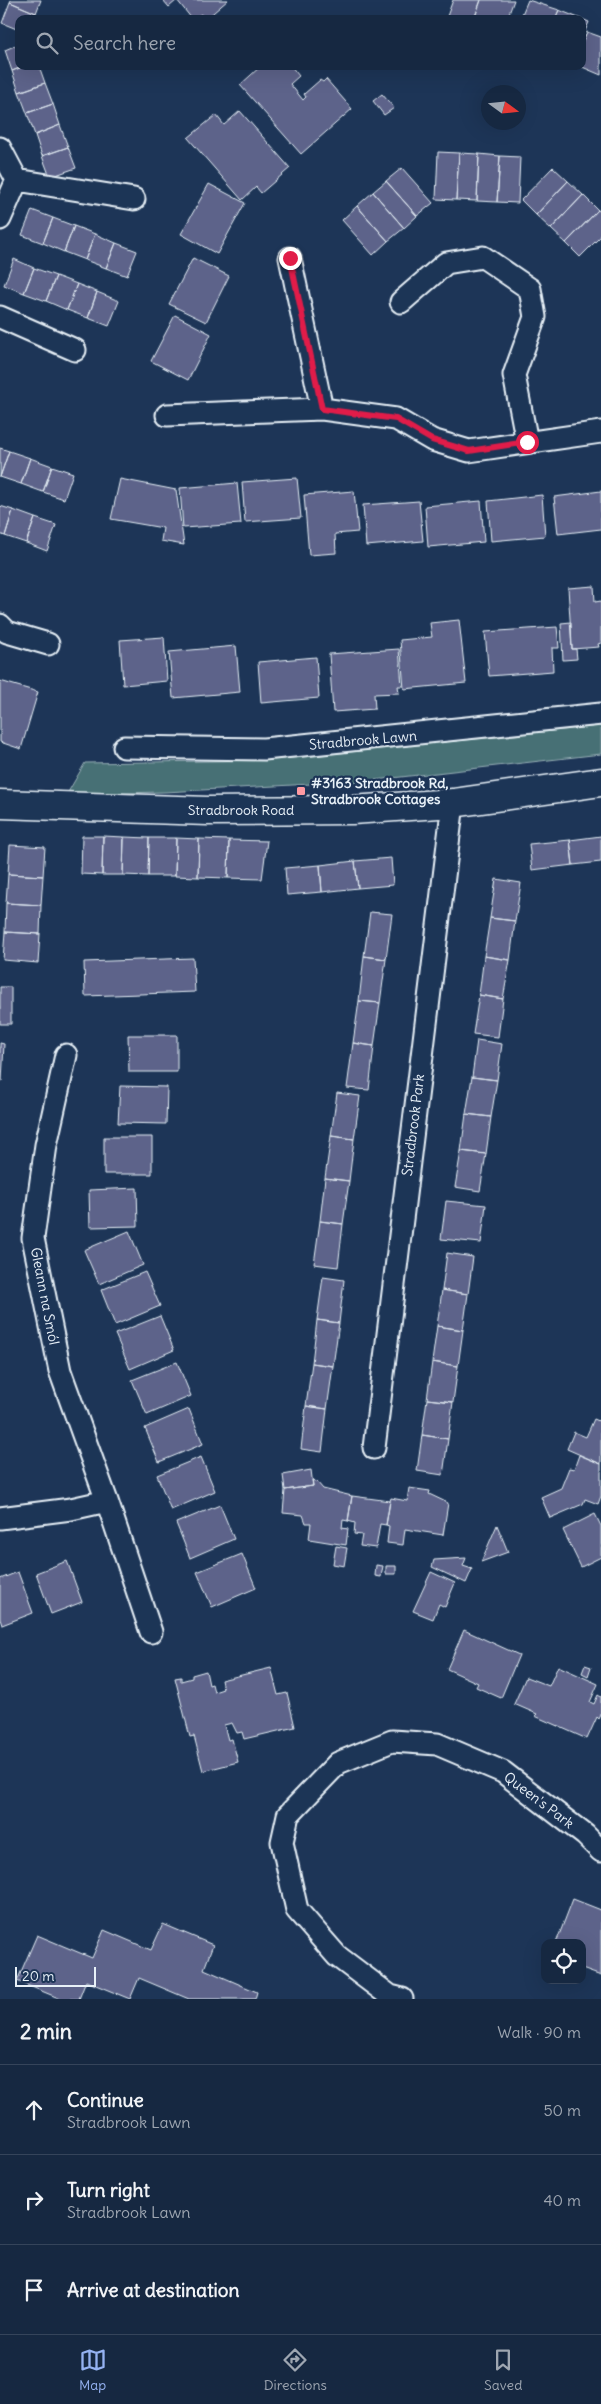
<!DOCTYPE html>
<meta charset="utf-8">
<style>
:root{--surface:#162841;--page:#1f3048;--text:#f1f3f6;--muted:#9ea6b1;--line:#35445a;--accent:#95b2f1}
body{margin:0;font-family:Delius,sans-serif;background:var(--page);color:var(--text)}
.controls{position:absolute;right:15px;bottom:15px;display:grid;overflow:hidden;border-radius:10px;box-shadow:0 5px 20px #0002}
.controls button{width:45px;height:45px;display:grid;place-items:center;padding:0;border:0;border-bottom:1px solid var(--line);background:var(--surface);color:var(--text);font:25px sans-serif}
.compass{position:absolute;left:481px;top:85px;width:45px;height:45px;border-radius:50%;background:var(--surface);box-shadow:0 5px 20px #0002;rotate:105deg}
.scale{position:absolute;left:15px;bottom:12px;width:81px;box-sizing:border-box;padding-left:5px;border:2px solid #e8f1f8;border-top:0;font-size:14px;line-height:18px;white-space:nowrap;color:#e8f1f8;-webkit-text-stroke:4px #1d3557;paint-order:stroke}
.stop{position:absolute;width:15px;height:15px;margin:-11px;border:4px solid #e11d48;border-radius:50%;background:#fff}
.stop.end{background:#e11d48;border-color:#fff;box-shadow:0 1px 5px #0008}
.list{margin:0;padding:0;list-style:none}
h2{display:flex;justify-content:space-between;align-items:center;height:65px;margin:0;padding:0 20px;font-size:21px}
h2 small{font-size:16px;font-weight:400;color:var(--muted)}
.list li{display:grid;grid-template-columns:32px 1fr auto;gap:15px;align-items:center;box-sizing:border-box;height:90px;padding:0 20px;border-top:1px solid var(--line)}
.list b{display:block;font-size:19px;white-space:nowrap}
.list p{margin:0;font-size:16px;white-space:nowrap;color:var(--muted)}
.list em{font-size:16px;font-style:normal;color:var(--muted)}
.icon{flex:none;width:28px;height:28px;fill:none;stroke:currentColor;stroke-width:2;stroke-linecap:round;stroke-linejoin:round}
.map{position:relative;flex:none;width:601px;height:1999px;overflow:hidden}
.search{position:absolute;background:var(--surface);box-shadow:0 5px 20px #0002;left:15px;right:15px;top:15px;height:55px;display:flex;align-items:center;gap:12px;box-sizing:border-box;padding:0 18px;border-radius:10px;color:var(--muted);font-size:19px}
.sheet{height:335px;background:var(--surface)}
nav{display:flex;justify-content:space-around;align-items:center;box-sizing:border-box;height:70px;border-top:1px solid var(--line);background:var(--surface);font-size:14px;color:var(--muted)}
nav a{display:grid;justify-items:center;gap:2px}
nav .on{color:var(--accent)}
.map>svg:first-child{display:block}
.green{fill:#477075;stroke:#98b0b6}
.building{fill:#5d648a;stroke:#e8f1f8}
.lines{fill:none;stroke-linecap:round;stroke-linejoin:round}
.minor-casing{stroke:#e8f1f8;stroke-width:25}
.secondary-casing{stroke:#e8f1f8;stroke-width:31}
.minor{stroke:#1d3557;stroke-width:21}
.secondary{stroke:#1d3557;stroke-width:28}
.route{stroke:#e11d48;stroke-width:6}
.poi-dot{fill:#ff9aa2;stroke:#1d3557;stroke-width:2}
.labels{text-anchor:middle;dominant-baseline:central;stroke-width:4.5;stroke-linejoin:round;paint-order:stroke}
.street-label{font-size:14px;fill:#e8f1f8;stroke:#1d3557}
.poi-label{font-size:14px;font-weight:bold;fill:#e8f1f8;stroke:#1d3557;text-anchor:start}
</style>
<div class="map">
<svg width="601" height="1999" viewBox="0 0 601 1999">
<rect width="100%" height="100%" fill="#1d3557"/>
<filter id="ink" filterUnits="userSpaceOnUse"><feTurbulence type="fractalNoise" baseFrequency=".02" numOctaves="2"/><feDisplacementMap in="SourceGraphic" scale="10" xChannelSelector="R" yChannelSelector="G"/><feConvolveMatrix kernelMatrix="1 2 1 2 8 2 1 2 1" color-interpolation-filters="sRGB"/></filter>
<g filter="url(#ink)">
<path class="green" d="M 601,726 L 601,754 L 366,781 L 165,792 L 67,794 L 85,763 L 272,760 Z"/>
<path class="building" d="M 11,0 L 41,0 L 36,13 L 10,2 Z
M 163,0 L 228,0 L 206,19 L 201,14 L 192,19 L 177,0 L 169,7 Z
M 453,0 L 481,0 L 474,19 L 446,19 Z
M 481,0 L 514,0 L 507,19 L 481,19 L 475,17 Z
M 528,0 L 559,10 L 555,19 L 520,19 Z
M 10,2 L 36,13 L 33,19 L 19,19 L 19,30 L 2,23 Z
M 559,10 L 581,19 L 555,19 Z
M 582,19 L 589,22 L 582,38 Z
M 587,32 L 601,37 L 601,75 L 580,66 L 582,66 L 582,43 Z
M 19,44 L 19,66 L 25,66 L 12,71 L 5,50 Z
M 25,66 L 39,66 L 45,83 L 19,92 L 12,71 Z
M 261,66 L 291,66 L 299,76 L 290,84 L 303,100 L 306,97 L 304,94 L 320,80 L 323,82 L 326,79 L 352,109 L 301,154 L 240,85 Z
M 45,83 L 53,104 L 27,113 L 19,92 Z
M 382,94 L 394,108 L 384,115 L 373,101 Z
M 53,104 L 60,125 L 35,135 L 27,113 Z
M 240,111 L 290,168 L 261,193 L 256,187 L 242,200 L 188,138 L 216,115 L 224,125 Z
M 60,125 L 68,147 L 42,156 L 35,135 Z
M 68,147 L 76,168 L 50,177 L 42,156 Z
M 438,152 L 459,153 L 456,200 L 436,199 Z
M 459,153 L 479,154 L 477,201 L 456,200 Z
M 479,154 L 500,156 L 497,202 L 477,201 Z
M 500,156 L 520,157 L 518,203 L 497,202 Z
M 553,167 L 568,181 L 536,215 L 521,200 Z
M 402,168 L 433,203 L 417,216 L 386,181 Z
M 386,181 L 417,216 L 404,228 L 373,192 Z
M 568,181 L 583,195 L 551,229 L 536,215 Z
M 209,184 L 245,203 L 217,254 L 181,234 Z
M 373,192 L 404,228 L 388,241 L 357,206 Z
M 583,195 L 598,210 L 566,243 L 551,229 Z
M 357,206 L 388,241 L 373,255 L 342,220 Z
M 32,210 L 53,218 L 43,243 L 22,235 Z
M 598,210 L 601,212 L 601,236 L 580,257 L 566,243 Z
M 53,218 L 74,226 L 64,252 L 43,243 Z
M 74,226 L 95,234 L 85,260 L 64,252 Z
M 95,234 L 116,243 L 106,268 L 85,260 Z
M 116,243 L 137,251 L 127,276 L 106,268 Z
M 193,258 L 229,276 L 206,322 L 169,304 Z
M 14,259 L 34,268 L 24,293 L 4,285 Z
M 34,268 L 56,276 L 46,301 L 24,293 Z
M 56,276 L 77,284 L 67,310 L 46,301 Z
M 77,284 L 97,292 L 88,318 L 67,310 Z
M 97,292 L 119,301 L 109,326 L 88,318 Z
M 175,315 L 211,334 L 188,380 L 151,361 Z
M 0,448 L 9,451 L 0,477 Z
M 9,451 L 30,458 L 21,484 L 0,477 Z
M 30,458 L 52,466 L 43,492 L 21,484 Z
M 52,466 L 73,473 L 64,499 L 43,492 Z
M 297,478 L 301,518 L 245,522 L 242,482 Z
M 120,479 L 176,490 L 184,545 L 161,541 L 163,528 L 111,519 Z
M 237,483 L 241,524 L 183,528 L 180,488 Z
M 354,491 L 358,532 L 335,534 L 336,553 L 309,555 L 304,495 Z
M 601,491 L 601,529 L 558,534 L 554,497 Z
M 542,495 L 545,536 L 491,541 L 488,501 Z
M 419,501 L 423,541 L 366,546 L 363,505 Z
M 481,501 L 484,542 L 428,547 L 425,506 Z
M 0,506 L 13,510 L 5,536 L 0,534 Z
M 13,510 L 35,518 L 26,543 L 5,536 Z
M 35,518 L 56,525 L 47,551 L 26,543 Z
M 594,586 L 595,602 L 601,601 L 601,643 L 598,644 L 599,647 L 572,649 L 568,588 Z
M 459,620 L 466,683 L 404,689 L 400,640 L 432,637 L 430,623 Z
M 571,622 L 572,649 L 576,649 L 577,659 L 563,660 L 561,623 Z
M 557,627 L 559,648 L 552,648 L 553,671 L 489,676 L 485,632 Z
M 164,637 L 167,681 L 123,685 L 120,640 Z
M 236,646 L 240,692 L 173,698 L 169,652 Z
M 399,649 L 402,686 L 398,686 L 399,693 L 374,694 L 375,709 L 333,712 L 329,654 Z
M 316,657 L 319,698 L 261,703 L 258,662 Z
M 0,681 L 38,692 L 21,749 L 0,742 Z
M 82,836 L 103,836 L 102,875 L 81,874 Z
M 103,836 L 124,837 L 123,875 L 102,875 Z
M 601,836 L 601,862 L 573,865 L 570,840 Z
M 124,837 L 149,838 L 148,876 L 123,875 Z
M 149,838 L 176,838 L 175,876 L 148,876 Z
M 176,838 L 199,839 L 198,877 L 175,876 Z
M 199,839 L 229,840 L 228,878 L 198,877 Z
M 229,840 L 267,841 L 262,879 L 228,878 Z
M 570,840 L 573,865 L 532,870 L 529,844 Z
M 10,845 L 45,847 L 43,876 L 8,874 Z
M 391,858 L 393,885 L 358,888 L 355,861 Z
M 355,861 L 358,888 L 322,892 L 320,865 Z
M 320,865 L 322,892 L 287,895 L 285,868 Z
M 8,874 L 43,876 L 41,905 L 6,903 Z
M 496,879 L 521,883 L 515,921 L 490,918 Z
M 6,903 L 41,905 L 40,934 L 5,932 Z
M 370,912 L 392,914 L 386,959 L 364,956 Z
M 490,918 L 515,921 L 510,960 L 484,956 Z
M 5,932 L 40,934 L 38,963 L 3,960 Z
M 364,956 L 386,959 L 380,1003 L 359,1001 Z
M 484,956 L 510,960 L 503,999 L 479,995 Z
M 193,958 L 195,992 L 85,996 L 84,962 Z
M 0,987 L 11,987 L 11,1024 L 0,1024 Z
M 479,995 L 503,999 L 498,1037 L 473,1034 Z
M 359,1001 L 380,1003 L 374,1046 L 353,1043 Z
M 128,1035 L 177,1035 L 177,1072 L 129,1072 Z
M 477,1040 L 502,1044 L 497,1080 L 472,1077 Z
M 0,1043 L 4,1044 L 2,1081 L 0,1081 Z
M 353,1043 L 374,1046 L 369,1090 L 347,1088 Z
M 472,1077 L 497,1080 L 491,1117 L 466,1114 Z
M 120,1086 L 167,1087 L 166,1124 L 118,1123 Z
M 337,1093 L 360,1096 L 354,1139 L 331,1136 Z
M 466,1114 L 491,1117 L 486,1154 L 461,1151 Z
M 331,1136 L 354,1139 L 349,1181 L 325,1178 Z
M 104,1137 L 152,1137 L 152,1174 L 104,1174 Z
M 461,1151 L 486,1154 L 480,1191 L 455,1187 Z
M 325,1178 L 349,1181 L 343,1224 L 320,1221 Z
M 137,1188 L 138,1226 L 90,1227 L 89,1190 Z
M 446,1201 L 486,1205 L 481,1243 L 441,1239 Z
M 320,1221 L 343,1224 L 338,1267 L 314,1264 Z
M 129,1231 L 143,1265 L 99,1284 L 84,1250 Z
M 447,1253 L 473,1257 L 468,1294 L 442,1290 Z
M 145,1272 L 160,1306 L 115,1325 L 101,1290 Z
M 323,1277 L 344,1280 L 339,1323 L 317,1320 Z
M 442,1290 L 468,1294 L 463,1330 L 437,1326 Z
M 160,1316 L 174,1350 L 130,1369 L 115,1334 Z
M 317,1320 L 339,1323 L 333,1366 L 312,1363 Z
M 437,1326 L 463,1330 L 458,1366 L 432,1362 Z
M 177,1362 L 191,1396 L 147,1415 L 132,1380 Z
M 432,1362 L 458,1366 L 453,1402 L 427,1399 Z
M 312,1363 L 333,1366 L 327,1409 L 306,1406 Z
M 427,1399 L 453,1402 L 448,1439 L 422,1435 Z
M 306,1406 L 327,1409 L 322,1452 L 301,1449 Z
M 189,1409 L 203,1444 L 159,1462 L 145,1428 Z
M 594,1419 L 601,1422 L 601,1464 L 567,1449 L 574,1432 L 586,1437 Z
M 422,1435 L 448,1439 L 443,1475 L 417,1471 Z
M 579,1455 L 601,1464 L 601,1496 L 598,1504 L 585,1499 L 583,1504 L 550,1518 L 541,1497 L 561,1488 L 569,1468 L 574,1469 Z
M 201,1457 L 215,1491 L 171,1510 L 157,1475 Z
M 311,1470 L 313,1486 L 285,1490 L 283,1475 Z
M 312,1480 L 317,1482 L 323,1489 L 352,1496 L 348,1521 L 343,1520 L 342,1528 L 348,1529 L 346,1545 L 309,1539 L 311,1523 L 306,1523 L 303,1515 L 283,1513 L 285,1490 L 313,1486 Z
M 409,1488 L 430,1491 L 429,1494 L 448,1503 L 443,1535 L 405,1529 L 403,1545 L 387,1543 L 389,1526 L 386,1525 L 390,1501 L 391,1498 L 407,1501 Z
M 352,1496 L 390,1501 L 386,1525 L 380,1524 L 376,1548 L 360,1546 L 362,1535 L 354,1534 L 355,1523 L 348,1521 Z
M 220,1505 L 234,1539 L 190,1558 L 176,1523 Z
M 595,1514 L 601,1526 L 601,1557 L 581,1567 L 563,1530 Z
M 497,1525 L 508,1552 L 481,1562 Z
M 336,1546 L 347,1548 L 344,1566 L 333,1564 Z
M 242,1554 L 256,1588 L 212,1607 L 197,1572 Z
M 466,1558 L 463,1566 L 472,1569 L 466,1583 L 432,1567 L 434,1560 Z
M 67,1561 L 82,1602 L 51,1614 L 36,1573 Z
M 376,1565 L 383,1566 L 381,1577 L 375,1576 Z
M 386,1566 L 396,1566 L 396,1574 L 386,1574 Z
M 18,1572 L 33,1613 L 2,1625 L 0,1619 L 0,1579 Z
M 431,1572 L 455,1583 L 445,1607 L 439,1604 L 433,1619 L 413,1611 Z
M 464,1630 L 519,1655 L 501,1698 L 476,1687 L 478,1683 L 447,1669 Z
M 585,1665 L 591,1667 L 588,1676 L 582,1673 Z
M 558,1666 L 598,1684 L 590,1702 L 594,1704 L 598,1695 L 601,1697 L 601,1715 L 599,1719 L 597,1717 L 587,1739 L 535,1716 L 537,1714 L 514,1704 L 526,1677 L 549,1686 Z
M 271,1668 L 278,1695 L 287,1693 L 295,1727 L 244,1739 L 242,1732 L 237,1733 L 232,1723 L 224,1725 L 228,1740 L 232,1739 L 238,1762 L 203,1771 L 194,1736 L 190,1737 L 175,1678 L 181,1677 L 181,1681 L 192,1678 L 192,1675 L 206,1671 L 209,1685 L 212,1684 L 214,1692 L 223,1689 L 221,1680 Z
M 573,1899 L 601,1910 L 601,1976 L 582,1969 L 582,1943 L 556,1943 Z
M 163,1924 L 213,1945 L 204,1969 L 257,1992 L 255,1999 L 189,1999 L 139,1978 L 130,1999 L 86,1981 L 79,1999 L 61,1999 L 17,1981 L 37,1935 L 92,1958 L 104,1930 L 151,1950 Z"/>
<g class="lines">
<defs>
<path id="minor" d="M 0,148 L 17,180 L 134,199
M 0,219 L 17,180
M 290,258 L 322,409
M 401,302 L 446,263 L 483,257 L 530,289 L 535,317 L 514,375 L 527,442
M 0,317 L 75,350
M 167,415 L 322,409 L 396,419 L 432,440 L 469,451 L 601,432
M 0,625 L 7,632 L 48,644
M 124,747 L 264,749 L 601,714
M 66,1055 L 46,1145 L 33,1238 L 60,1371 L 107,1501 L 151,1632
M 374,1448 L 453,803
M 0,1518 L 71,1509 L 107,1501
M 402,1999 L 390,1996 L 337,1956 L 297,1910 L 282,1842 L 288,1815 L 338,1763 L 392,1741 L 437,1744 L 503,1772 L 585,1835 L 601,1851"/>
<path id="secondary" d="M 0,804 L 208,811 L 352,810 L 453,803 L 601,782"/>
</defs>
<use href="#minor" class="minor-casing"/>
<use href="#secondary" class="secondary-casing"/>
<use href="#minor" class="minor"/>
<use href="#secondary" class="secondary"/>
</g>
</g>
<g class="lines" filter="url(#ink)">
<path class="route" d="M 290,258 L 322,409 L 396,419 L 432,440 L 469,451 L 527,442"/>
</g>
<rect class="poi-dot" x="296" y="786" width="10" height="10" rx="2.5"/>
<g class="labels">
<g class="street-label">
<text transform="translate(363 740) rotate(-5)">Stradbrook Lawn</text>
<text x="241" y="810">Stradbrook Road</text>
<text transform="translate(413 1125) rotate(-83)">Stradbrook Park</text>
<text transform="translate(45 1296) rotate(79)">Gleann na Smól</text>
<text transform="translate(539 1800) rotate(37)">Queen's Park</text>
</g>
<g class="poi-label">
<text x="311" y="783">#3163 Stradbrook Rd,<tspan x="311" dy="16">Stradbrook Cottages</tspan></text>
</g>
</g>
</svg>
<div class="controls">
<button><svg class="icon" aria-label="locate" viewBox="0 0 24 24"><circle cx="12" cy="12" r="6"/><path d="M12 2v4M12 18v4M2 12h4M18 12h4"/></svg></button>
</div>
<svg class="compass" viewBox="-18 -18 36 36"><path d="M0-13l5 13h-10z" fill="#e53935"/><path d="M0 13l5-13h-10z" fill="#9ea6b1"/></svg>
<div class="scale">20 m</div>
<div class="stop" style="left:527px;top:442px"></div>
<div class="stop end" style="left:290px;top:258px"></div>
<div class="search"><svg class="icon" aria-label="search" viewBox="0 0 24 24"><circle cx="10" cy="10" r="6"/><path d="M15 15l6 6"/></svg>Search here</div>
</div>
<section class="sheet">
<h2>2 min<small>Walk · 90 m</small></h2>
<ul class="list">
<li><svg class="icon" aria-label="ahead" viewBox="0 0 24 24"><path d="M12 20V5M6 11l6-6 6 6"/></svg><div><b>Continue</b><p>Stradbrook Lawn</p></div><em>50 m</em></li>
<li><svg class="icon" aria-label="right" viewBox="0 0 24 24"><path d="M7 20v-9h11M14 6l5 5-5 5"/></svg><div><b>Turn right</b><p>Stradbrook Lawn</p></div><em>40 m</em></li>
<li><svg class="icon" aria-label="arrive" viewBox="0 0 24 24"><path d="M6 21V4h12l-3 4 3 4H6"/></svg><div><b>Arrive at destination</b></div></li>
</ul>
</section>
<nav>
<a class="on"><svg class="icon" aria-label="map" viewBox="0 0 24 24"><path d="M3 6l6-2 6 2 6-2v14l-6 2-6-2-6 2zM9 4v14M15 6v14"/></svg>Map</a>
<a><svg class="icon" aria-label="directions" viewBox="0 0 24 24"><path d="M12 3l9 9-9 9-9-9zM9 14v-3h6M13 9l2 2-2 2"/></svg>Directions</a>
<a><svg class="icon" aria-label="saved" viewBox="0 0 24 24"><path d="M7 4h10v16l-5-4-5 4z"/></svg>Saved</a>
</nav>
